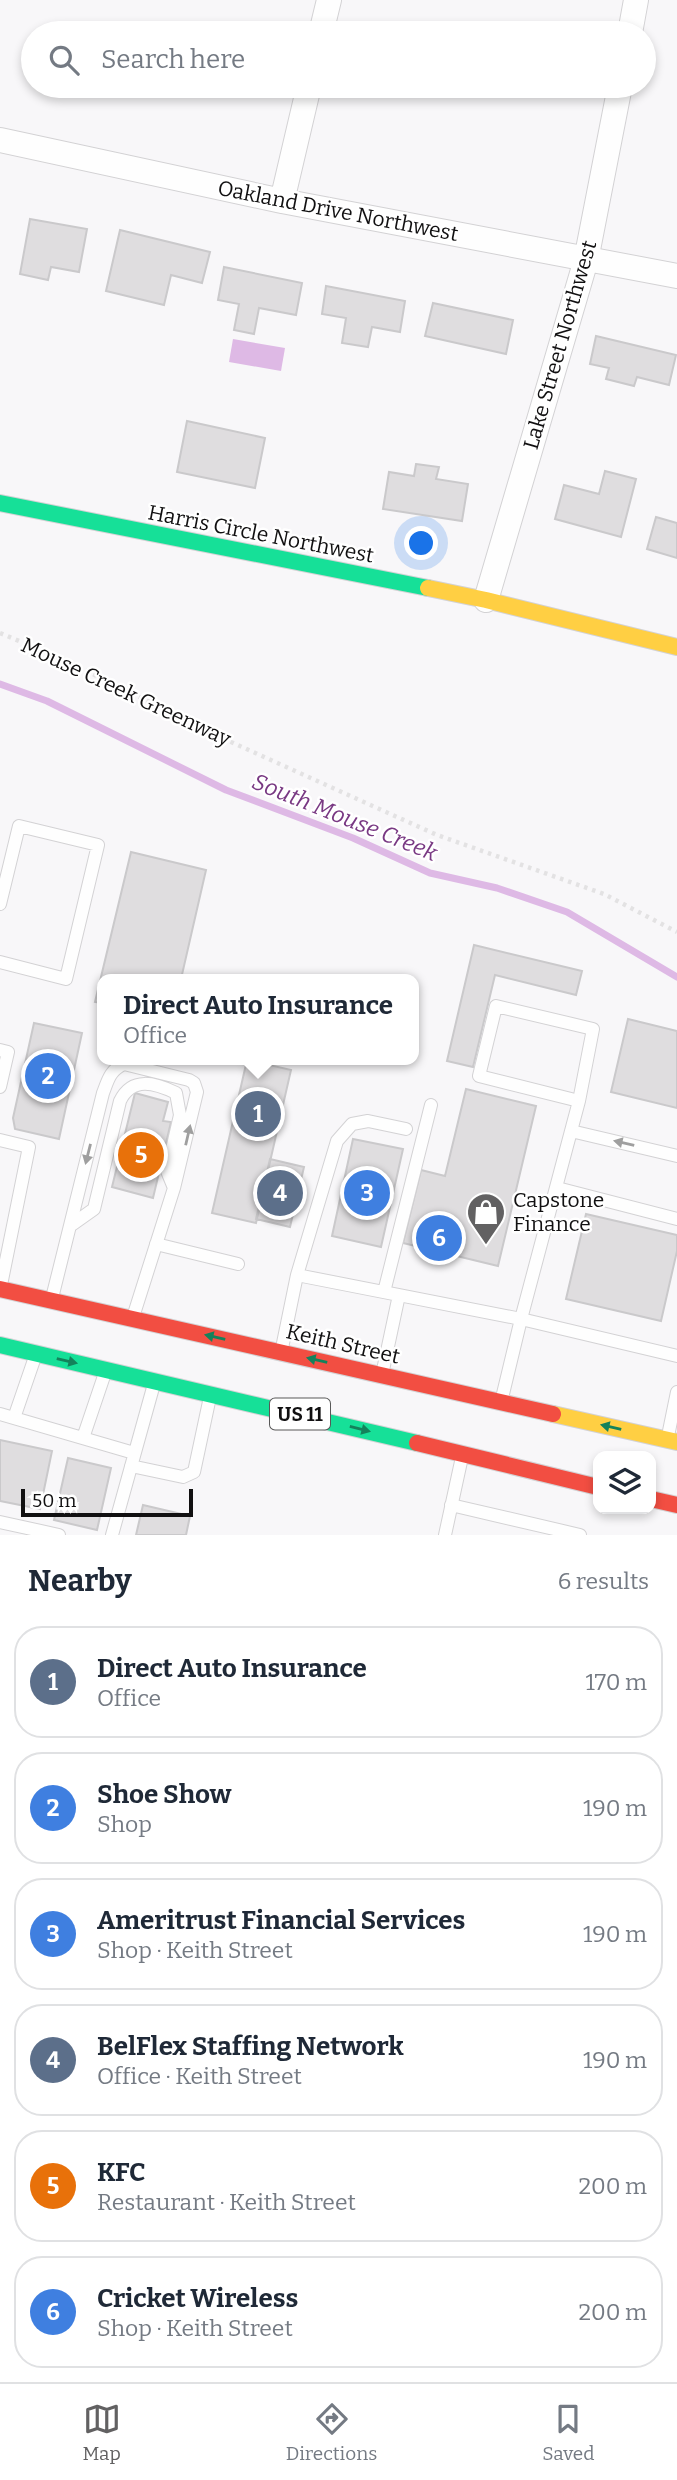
<!DOCTYPE html>
<meta charset="utf-8">
<style>
:root{--surface:#fff;--page:#f6f6f7;--text:#1f2937;--muted:#747a83;--line:#e0e1e3;--accent:#626162}
body{margin:0;font-family:Bitter,serif;background:var(--page);color:var(--text)}
.controls{position:absolute;right:21px;bottom:21px;display:grid;overflow:hidden;border-radius:14px;box-shadow:0 4px 10px #0003}
.controls button{width:63px;height:63px;display:grid;place-items:center;padding:0;border:0;border-bottom:2px solid var(--line);background:var(--surface);color:var(--text);font:35px sans-serif}
.scale{position:absolute;left:21px;bottom:18px;width:172px;box-sizing:border-box;padding-left:7px;border:4px solid #111011;border-top:0;font-size:19px;line-height:24px;white-space:nowrap;color:#111011;-webkit-text-stroke:5px #fff;paint-order:stroke}
.you{position:absolute;left:422px;top:544px;width:24px;height:24px;margin:-18px;border:5px solid #fff;border-radius:50%;background:#1a73e8;box-shadow:0 0 0 10px #1a73e833}
.badge{display:grid;place-items:center;width:46px;height:46px;border-radius:50%;background:var(--accent);color:#fff;font-size:23px;font-weight:700}
.pin{position:absolute;translate:-50% -50%;border:4px solid #fff;box-shadow:0 2px 7px #0006}
.popup{position:absolute;left:97px;top:974px;width:322px;height:91px;box-sizing:border-box;display:grid;place-content:center;border-radius:14px;background:var(--surface);filter:drop-shadow(0 2px 5px #0005);font-size:23px;white-space:nowrap;color:var(--muted)}
.popup b{font-size:26px;color:var(--text)}
.popup::after{content:'';position:absolute;left:50%;top:100%;margin-left:-14px;border:14px solid transparent;border-top-color:var(--surface)}
.list{margin:0;padding:0;list-style:none}
h2{display:flex;justify-content:space-between;align-items:center;height:91px;margin:0;padding:0 28px;font-size:30px}
h2 small{font-size:23px;font-weight:400;color:var(--muted)}
.list li{display:grid;grid-template-columns:46px 1fr auto;gap:21px;align-items:center;box-sizing:border-box;height:112px;margin:0 14px 14px;padding:0 14px;border:2px solid var(--line);border-radius:28px}
.list b{display:block;font-size:26px;white-space:nowrap}
.list p{margin:0;font-size:23px;white-space:nowrap;color:var(--muted)}
.list em{font-size:23px;font-style:normal;color:var(--muted)}
.icon{flex:none;width:38px;height:38px;fill:none;stroke:currentColor;stroke-width:2;stroke-linecap:round;stroke-linejoin:round}
.map{position:relative;flex:none;width:677px;height:1535px;overflow:hidden}
.search{position:absolute;background:var(--surface);box-shadow:0 4px 10px #0003;left:21px;right:21px;top:21px;height:77px;display:flex;align-items:center;gap:18px;box-sizing:border-box;padding:0 24px;border-radius:38px;color:var(--muted);font-size:26px}
.sheet{height:847px;background:var(--surface)}
nav{display:flex;justify-content:space-around;align-items:center;box-sizing:border-box;height:98px;border-top:2px solid var(--line);background:var(--surface);font-size:19px;color:var(--muted)}
nav a{display:grid;justify-items:center;gap:4px}
nav .on{color:var(--accent)}
.map>svg:first-child{display:block}
.water{fill:#deb9e5}
.lines{fill:none;stroke-linecap:round;stroke-linejoin:round}
.stream{stroke:#deb9e5;stroke-width:7}
.building{fill:#dfdddf;stroke:#cac9cb;stroke-width:2}
.lane-casing{stroke:#d3d2d4;stroke-width:14}
.street-casing{stroke:#d3d2d4;stroke-width:26}
.fast-casing{stroke:#d3d2d4;stroke-width:18}
.slow-casing{stroke:#d3d2d4;stroke-width:18}
.jam-casing{stroke:#d3d2d4;stroke-width:18}
.path{stroke:#e3e2e3;stroke-width:4.5;stroke-dasharray:3.5 5;stroke-linecap:butt}
.lane{stroke:#fefefe;stroke-width:12}
.street{stroke:#fefefe;stroke-width:24}
.fast{stroke:#16e098;stroke-width:16}
.slow{stroke:#ffcf43;stroke-width:16}
.jam{stroke:#f24e42;stroke-width:16}
.oneway{fill:#9f9f9f}
.oneway2{fill:#14825b}
.labels{text-anchor:middle;dominant-baseline:central;stroke-width:5;stroke-linejoin:round;paint-order:stroke}
.shield{fill:#fff;stroke:#585858;stroke-width:2}
.shield-label{font-size:19px;font-weight:bold;fill:#111011}
.street-label{font-size:21px;fill:#111011;stroke:#fff}
.poi-label{font-size:21px;fill:#111011;stroke:#fff;text-anchor:start}
.water-label{font-size:23px;font-style:italic;fill:#793983;stroke:#fff}
</style>
<div class="map">
<svg width="677" height="1535" viewBox="0 0 677 1535">
<rect width="100%" height="100%" fill="#f8f7f9"/>
<path class="water" d="M 233,339 L 285,348 L 281,371 L 229,362 Z"/>
<g class="lines">
<path class="stream" d="M 0,684 L 47,701 L 226,790 L 353,838 L 430,873 L 497,888 L 567,912 L 677,977"/>
</g>
<path class="building" d="M 30,219 L 87,229 L 79,272 L 51,267 L 48,280 L 20,274 Z
M 120,230 L 210,252 L 202,283 L 171,275 L 164,305 L 106,291 Z
M 224,267 L 302,283 L 296,315 L 259,308 L 254,334 L 234,330 L 239,304 L 218,300 Z
M 326,286 L 405,301 L 400,332 L 372,327 L 368,347 L 342,343 L 346,318 L 322,314 Z
M 433,303 L 513,320 L 506,354 L 425,336 Z
M 596,336 L 676,355 L 669,385 L 637,377 L 634,386 L 606,379 L 609,368 L 590,364 Z
M 187,421 L 265,438 L 255,488 L 177,472 Z
M 416,464 L 439,467 L 436,479 L 468,484 L 462,521 L 383,509 L 389,472 L 414,476 Z
M 605,471 L 636,479 L 621,537 L 555,519 L 564,485 L 599,494 Z
M 656,517 L 677,523 L 677,558 L 647,549 Z
M 131,852 L 206,870 L 181,979 L 102,979 L 102,1003 L 95,1002 Z
M 474,945 L 582,971 L 576,995 L 495,975 L 473,1067 L 447,1061 Z
M 628,1019 L 677,1031 L 677,1108 L 611,1092 Z
M 34,1023 L 82,1033 L 59,1139 L 15,1129 L 13,1118 Z
M 247,1060 L 291,1070 L 256,1223 L 212,1213 Z
M 466,1089 L 536,1106 L 498,1266 L 403,1243 L 421,1170 L 445,1176 Z
M 135,1093 L 168,1102 L 163,1121 L 171,1122 L 153,1198 L 112,1187 Z
M 353,1139 L 403,1149 L 381,1247 L 332,1236 Z
M 270,1159 L 304,1167 L 290,1227 L 256,1219 Z
M 586,1214 L 677,1235 L 677,1251 L 661,1321 L 566,1299 Z
M 0,1440 L 52,1451 L 40,1509 L 0,1501 Z
M 68,1458 L 111,1468 L 97,1530 L 54,1520 Z
M 143,1505 L 190,1516 L 186,1535 L 136,1535 Z"/>
<g class="lines">
<defs>
<path id="lane" d="M 0,904 L 19,826 L 98,845 L 66,979 L 0,962
M 0,1050 L 8,1052 L 0,1087
M 571,1131 L 677,1156
M 0,1140 L 29,1147 L 1,1285
M 557,1188 L 677,1219
M 70,1226 L 94,1209 L 120,1101 C 132,1076 155,1083 176,1093 L 180,1115 L 167,1171 L 174,1188
M 156,1244 L 238,1264
M 297,1275 L 337,1141 L 352,1124 L 368,1121 L 406,1129
M 384,1292 L 431,1105
M 52,1298 L 103,1093 C 108,1080 110,1070 124,1064 L 189,1080 L 194,1083 L 197,1092 L 174,1188 L 134,1314
M 282,1348 L 297,1275 L 521,1319 L 579,1101 L 593,1029 L 496,1006 L 479,1076 L 579,1101
M 383,1370 L 399,1295
M 502,1398 L 521,1319 L 677,1356
M 0,1414 L 134,1453
M 14,1418 L 35,1357
M 668,1436 L 677,1392
M 83,1438 L 105,1373
M 131,1466 L 183,1477 L 194,1472 L 210,1397
M 451,1505 L 580,1535
M 0,1522 L 59,1535
M 112,1535 L 154,1384
M 445,1535 L 462,1457"/>
<path id="street" d="M 321,33 L 329,0
M 630,33 L 636,0
M 0,140 L 282,201 L 677,276
M 282,201 L 309,86
M 486,600 L 586,260 L 620,86"/>
<path id="fast" d="M 0,503 L 428,588
M 0,1345 L 417,1443"/>
<path id="slow" d="M 428,588 L 486,600 L 677,647
M 553,1414 L 677,1442"/>
<path id="jam" d="M 0,1289 L 553,1414
M 417,1443 L 598,1487
M 651,1499 L 677,1505"/>
</defs>
<use href="#lane" class="lane-casing"/>
<use href="#street" class="street-casing"/>
<use href="#fast" class="fast-casing"/>
<use href="#slow" class="slow-casing"/>
<use href="#jam" class="jam-casing"/>
<path class="path" d="M 0,633 L 62,659 L 231,742 L 437,835 L 604,894 L 677,932"/>
<use href="#lane" class="lane"/>
<use href="#street" class="street"/>
<use href="#fast" class="fast"/>
<use href="#slow" class="slow"/>
<use href="#jam" class="jam"/>
</g>
<defs><path id="oneway-solid" d="M-6-.8H1V-3.2L6.5 0L1 3.2V.8H-6Z" transform="scale(1.75)"/></defs>
<g class="oneway">
<use href="#oneway-solid" transform="translate(188 1135) rotate(-77)"/>
<use href="#oneway-solid" transform="translate(624 1143) rotate(-167)"/>
<use href="#oneway-solid" transform="translate(88 1154) rotate(104)"/>
</g>
<g class="oneway2">
<use href="#oneway-solid" transform="translate(215 1337) rotate(-167)"/>
<use href="#oneway-solid" transform="translate(317 1360) rotate(-167)"/>
<use href="#oneway-solid" transform="translate(67 1361) rotate(13)"/>
<use href="#oneway-solid" transform="translate(611 1427) rotate(-167)"/>
<use href="#oneway-solid" transform="translate(360 1429) rotate(14)"/>
</g>
<defs>
<symbol id="shop-pin" viewBox="-11 -11 22 30"><path d="M0 17L-7.5 6A9.5 9.5 0 1 1 7.5 6Z" fill="#626162" stroke="#fff"/><path d="M-5-2.5h2.3a2.7 3.5 0 0 1 5.4 0H5L5.5 6h-11ZM-1.5-2.5h3a1.5 2.3 0 0 0-3 0Z" fill="#fff"/></symbol>
</defs>
<g fill-rule="evenodd">
<use href="#shop-pin" x="464" y="1190" width="44" height="60"/>
</g>
<g class="labels">
<rect class="shield" x="270" y="1398.5" width="60" height="31" rx="5"/>
<g class="shield-label">
<text x="300" y="1414">US 11</text>
</g>
<g class="street-label">
<text transform="translate(338 211) rotate(11)">Oakland Drive Northwest</text>
<text transform="translate(560 345) rotate(-74)">Lake Street Northwest</text>
<text transform="translate(261 534) rotate(11)">Harris Circle Northwest</text>
<text transform="translate(126 692) rotate(25)">Mouse Creek Greenway</text>
<text transform="translate(343 1344) rotate(13)">Keith Street</text>
</g>
<g class="poi-label">
<text x="513" y="1200">Capstone<tspan x="513" dy="24">Finance</tspan></text>
</g>
<g class="water-label">
<text transform="translate(345 817) rotate(22)">South Mouse Creek</text>
</g>
</g>
</svg>
<div class="controls">
<button><svg class="icon" aria-label="layers" viewBox="0 0 24 24"><path d="M12 4l9 5-9 5-9-5zM3 14l9 5 9-5"/></svg></button>
</div>
<div class="scale">50 m</div>
<div class="you"></div>
<div class="pin badge" style="left:258px;top:1114px;background:#5c6f8a">1</div>
<div class="popup"><b>Direct Auto Insurance</b>Office</div>
<div class="pin badge" style="left:48px;top:1076px;background:#3f7fe0">2</div>
<div class="pin badge" style="left:367px;top:1193px;background:#3f7fe0">3</div>
<div class="pin badge" style="left:280px;top:1193px;background:#5c6f8a">4</div>
<div class="pin badge" style="left:141px;top:1155px;background:#e8710a">5</div>
<div class="pin badge" style="left:439px;top:1238px;background:#3f7fe0">6</div>
<div class="search"><svg class="icon" aria-label="search" viewBox="0 0 24 24"><circle cx="10" cy="10" r="6"/><path d="M15 15l6 6"/></svg>Search here</div>
</div>
<section class="sheet">
<h2>Nearby<small>6 results</small></h2>
<ul class="list">
<li><span class="badge" style="background:#5c6f8a">1</span><div><b>Direct Auto Insurance</b><p>Office</p></div><em>170 m</em></li>
<li><span class="badge" style="background:#3f7fe0">2</span><div><b>Shoe Show</b><p>Shop</p></div><em>190 m</em></li>
<li><span class="badge" style="background:#3f7fe0">3</span><div><b>Ameritrust Financial Services</b><p>Shop · Keith Street</p></div><em>190 m</em></li>
<li><span class="badge" style="background:#5c6f8a">4</span><div><b>BelFlex Staffing Network</b><p>Office · Keith Street</p></div><em>190 m</em></li>
<li><span class="badge" style="background:#e8710a">5</span><div><b>KFC</b><p>Restaurant · Keith Street</p></div><em>200 m</em></li>
<li><span class="badge" style="background:#3f7fe0">6</span><div><b>Cricket Wireless</b><p>Shop · Keith Street</p></div><em>200 m</em></li>
</ul>
</section>
<nav>
<a class="on"><svg class="icon" aria-label="map" viewBox="0 0 24 24"><path d="M3 6l6-2 6 2 6-2v14l-6 2-6-2-6 2zM9 4v14M15 6v14"/></svg>Map</a>
<a><svg class="icon" aria-label="directions" viewBox="0 0 24 24"><path d="M12 3l9 9-9 9-9-9zM9 14v-3h6M13 9l2 2-2 2"/></svg>Directions</a>
<a><svg class="icon" aria-label="saved" viewBox="0 0 24 24"><path d="M7 4h10v16l-5-4-5 4z"/></svg>Saved</a>
</nav>
